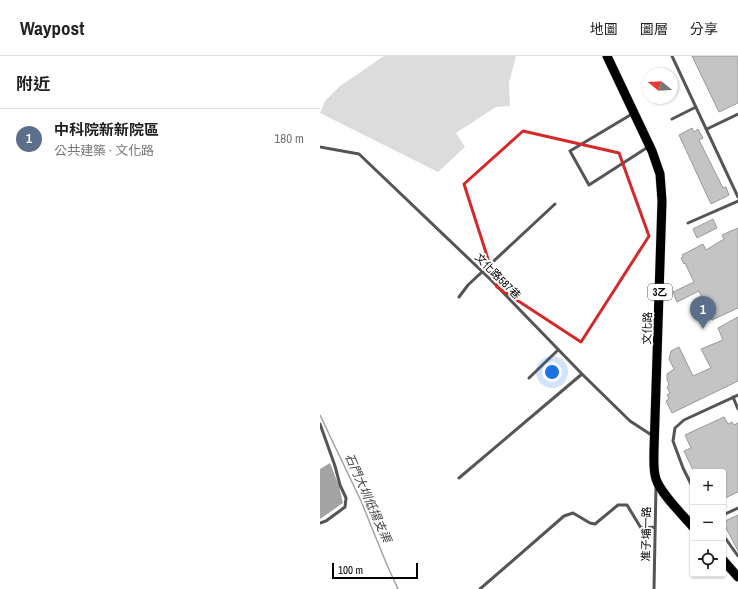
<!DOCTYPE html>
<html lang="zh-TW">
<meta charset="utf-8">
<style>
:root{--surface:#fff;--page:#f2f2f2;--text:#222;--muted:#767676;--line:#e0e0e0;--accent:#2563eb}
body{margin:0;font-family:"Archivo Narrow","Noto Sans TC",sans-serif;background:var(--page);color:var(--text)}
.controls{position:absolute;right:12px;bottom:12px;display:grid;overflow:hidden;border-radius:4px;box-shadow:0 1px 3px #0004}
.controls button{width:36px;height:36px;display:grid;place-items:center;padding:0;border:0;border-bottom:1px solid var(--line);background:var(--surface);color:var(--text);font:20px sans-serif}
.compass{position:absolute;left:322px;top:12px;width:36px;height:36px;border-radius:50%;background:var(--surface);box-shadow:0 1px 3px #0004;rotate:288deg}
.scale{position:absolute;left:12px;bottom:10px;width:86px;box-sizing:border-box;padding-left:4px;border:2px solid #000;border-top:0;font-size:11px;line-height:14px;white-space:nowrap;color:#000;-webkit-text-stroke:3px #fff;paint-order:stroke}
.you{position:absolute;left:232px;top:316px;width:14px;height:14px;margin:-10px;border:3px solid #fff;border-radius:50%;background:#1a73e8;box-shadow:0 0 0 6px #1a73e833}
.badge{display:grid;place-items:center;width:26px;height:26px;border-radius:50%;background:var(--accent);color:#fff;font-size:13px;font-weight:700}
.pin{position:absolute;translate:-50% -33px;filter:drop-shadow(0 1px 2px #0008)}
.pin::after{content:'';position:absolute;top:21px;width:14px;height:12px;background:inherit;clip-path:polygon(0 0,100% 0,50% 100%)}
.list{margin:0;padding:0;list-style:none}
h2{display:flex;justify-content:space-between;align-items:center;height:52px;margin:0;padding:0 16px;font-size:17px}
h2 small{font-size:13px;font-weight:400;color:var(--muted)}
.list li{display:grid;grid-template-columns:26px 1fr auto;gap:12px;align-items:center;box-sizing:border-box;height:60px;padding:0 16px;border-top:1px solid var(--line)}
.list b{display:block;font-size:15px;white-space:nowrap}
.list p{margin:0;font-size:13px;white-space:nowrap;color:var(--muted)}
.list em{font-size:13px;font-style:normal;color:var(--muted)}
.icon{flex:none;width:22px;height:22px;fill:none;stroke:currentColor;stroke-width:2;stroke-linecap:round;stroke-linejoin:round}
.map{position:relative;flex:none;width:418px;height:533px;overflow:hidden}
header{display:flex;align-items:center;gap:24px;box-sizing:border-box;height:56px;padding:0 20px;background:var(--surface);border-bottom:1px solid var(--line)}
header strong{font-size:19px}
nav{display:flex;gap:22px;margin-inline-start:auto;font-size:14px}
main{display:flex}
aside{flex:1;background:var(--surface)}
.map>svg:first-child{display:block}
.green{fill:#dcdcdc}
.water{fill:#a3a3a3}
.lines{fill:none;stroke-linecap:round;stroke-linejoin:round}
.stream{stroke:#a3a3a3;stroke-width:1.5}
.building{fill:#c4c4c4;stroke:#999}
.primary-casing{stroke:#dbdbdb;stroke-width:10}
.lane{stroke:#555;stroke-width:3}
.primary{stroke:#000;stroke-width:9}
.marked{fill:none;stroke:#d62828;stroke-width:3;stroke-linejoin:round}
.labels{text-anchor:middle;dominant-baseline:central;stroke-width:4;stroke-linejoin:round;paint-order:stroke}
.shield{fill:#fff;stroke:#4c4c4c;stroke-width:1}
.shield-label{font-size:10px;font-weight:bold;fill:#000}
.street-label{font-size:11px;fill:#000;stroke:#fff}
.water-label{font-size:12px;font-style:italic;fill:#444;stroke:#fff}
</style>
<header>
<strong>Waypost</strong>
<nav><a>地圖</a><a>圖層</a><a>分享</a></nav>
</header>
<main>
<aside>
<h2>附近<small></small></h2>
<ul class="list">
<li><span class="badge" style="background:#5c6f8a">1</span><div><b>中科院新新院區</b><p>公共建築 · 文化路</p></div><em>180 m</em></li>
</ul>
</aside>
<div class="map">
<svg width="418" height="533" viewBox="0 0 418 533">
<rect width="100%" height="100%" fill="#fff"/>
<path class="green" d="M 64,0 L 196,0 L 189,27 L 190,50 L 176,51 L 136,77 L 145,91 L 118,116 L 0,57 L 5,45 L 20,30 Z"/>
<path class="water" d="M 10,407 L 19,430 L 23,447 L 0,463 L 0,413 Z"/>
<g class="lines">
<path class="stream" d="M 0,359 L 41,445 L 67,509 L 78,533"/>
</g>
<path class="building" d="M 372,0 L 418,0 L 418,47 L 399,56 Z
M 372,72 L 374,76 L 378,73 L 383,82 L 379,84 L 403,132 L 406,131 L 409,139 L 391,148 L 359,79 Z
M 393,163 L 397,172 L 377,182 L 373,173 Z
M 418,172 L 418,252 L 392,264 L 379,235 L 357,246 L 353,236 L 374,226 L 365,207 L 364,208 L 361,202 L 363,201 L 362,199 L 383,188 L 386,194 L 404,183 L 402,179 Z
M 418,261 L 418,325 L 352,357 L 346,345 L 349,343 L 347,339 L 350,337 L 347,331 L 349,329 L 347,323 L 347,318 L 354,313 L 349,303 L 351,295 L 359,291 L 373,320 L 391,312 L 381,293 L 403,284 L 398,272 Z
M 404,361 L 408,368 L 412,366 L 414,369 L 418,367 L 418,436 L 403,443 L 403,416 L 374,416 L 364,395 L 371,392 L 365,379 Z
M 418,459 L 418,495 L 403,466 Z"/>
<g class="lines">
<defs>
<path id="primary" d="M 287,0 L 332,95 L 340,118 L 342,145 L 334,394 C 334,403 333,414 336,423 C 341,438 362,458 373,471
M 403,504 L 418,521"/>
</defs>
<use href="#primary" class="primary-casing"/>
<path class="lane" d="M 352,0 L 418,141
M 312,58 L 250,95 L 269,129 L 328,91
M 352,63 L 376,51
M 387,73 L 418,58
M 0,91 L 39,98 L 170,223 L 262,318 L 310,365 L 333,380
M 368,167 L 418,145
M 139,241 L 148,229 L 235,148
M 209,322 L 238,294
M 413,341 L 418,353
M 0,368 L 15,410 L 20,429 L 26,442 L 25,451 L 6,465 L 0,467
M 139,422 L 262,318
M 373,432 L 363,412 L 353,385 L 355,372 L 364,364 L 418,339
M 403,459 L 418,452
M 403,479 L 418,500
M 160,533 L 244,460 L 253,457 L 270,467 L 275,468 L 298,449 L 307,449 L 321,472 L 335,471
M 334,533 L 336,429"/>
<use href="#primary" class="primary"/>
</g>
<path class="marked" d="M 203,75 L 299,97 L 329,180 L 261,286 L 177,231 L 144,128 Z"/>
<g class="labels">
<rect class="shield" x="328" y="228" width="24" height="16" rx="3"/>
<g class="shield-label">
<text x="340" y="236">3乙</text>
</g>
<g class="street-label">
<text transform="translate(178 220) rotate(45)">文化路587巷</text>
<text transform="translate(327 272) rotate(-88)">文化路</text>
<text transform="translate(326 478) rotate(-89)">准子埔一路</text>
</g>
<g class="water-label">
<text transform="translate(48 442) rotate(66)">石門大圳低揚支渠</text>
</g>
</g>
</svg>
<div class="controls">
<button>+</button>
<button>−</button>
<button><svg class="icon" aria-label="locate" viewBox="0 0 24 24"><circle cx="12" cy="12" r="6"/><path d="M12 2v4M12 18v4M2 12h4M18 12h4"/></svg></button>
</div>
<svg class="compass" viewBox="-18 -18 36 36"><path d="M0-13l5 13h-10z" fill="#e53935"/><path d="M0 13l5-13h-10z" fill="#767676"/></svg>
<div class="scale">100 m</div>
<div class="you"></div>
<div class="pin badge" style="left:383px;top:273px;background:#5c6f8a">1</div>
</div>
</main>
